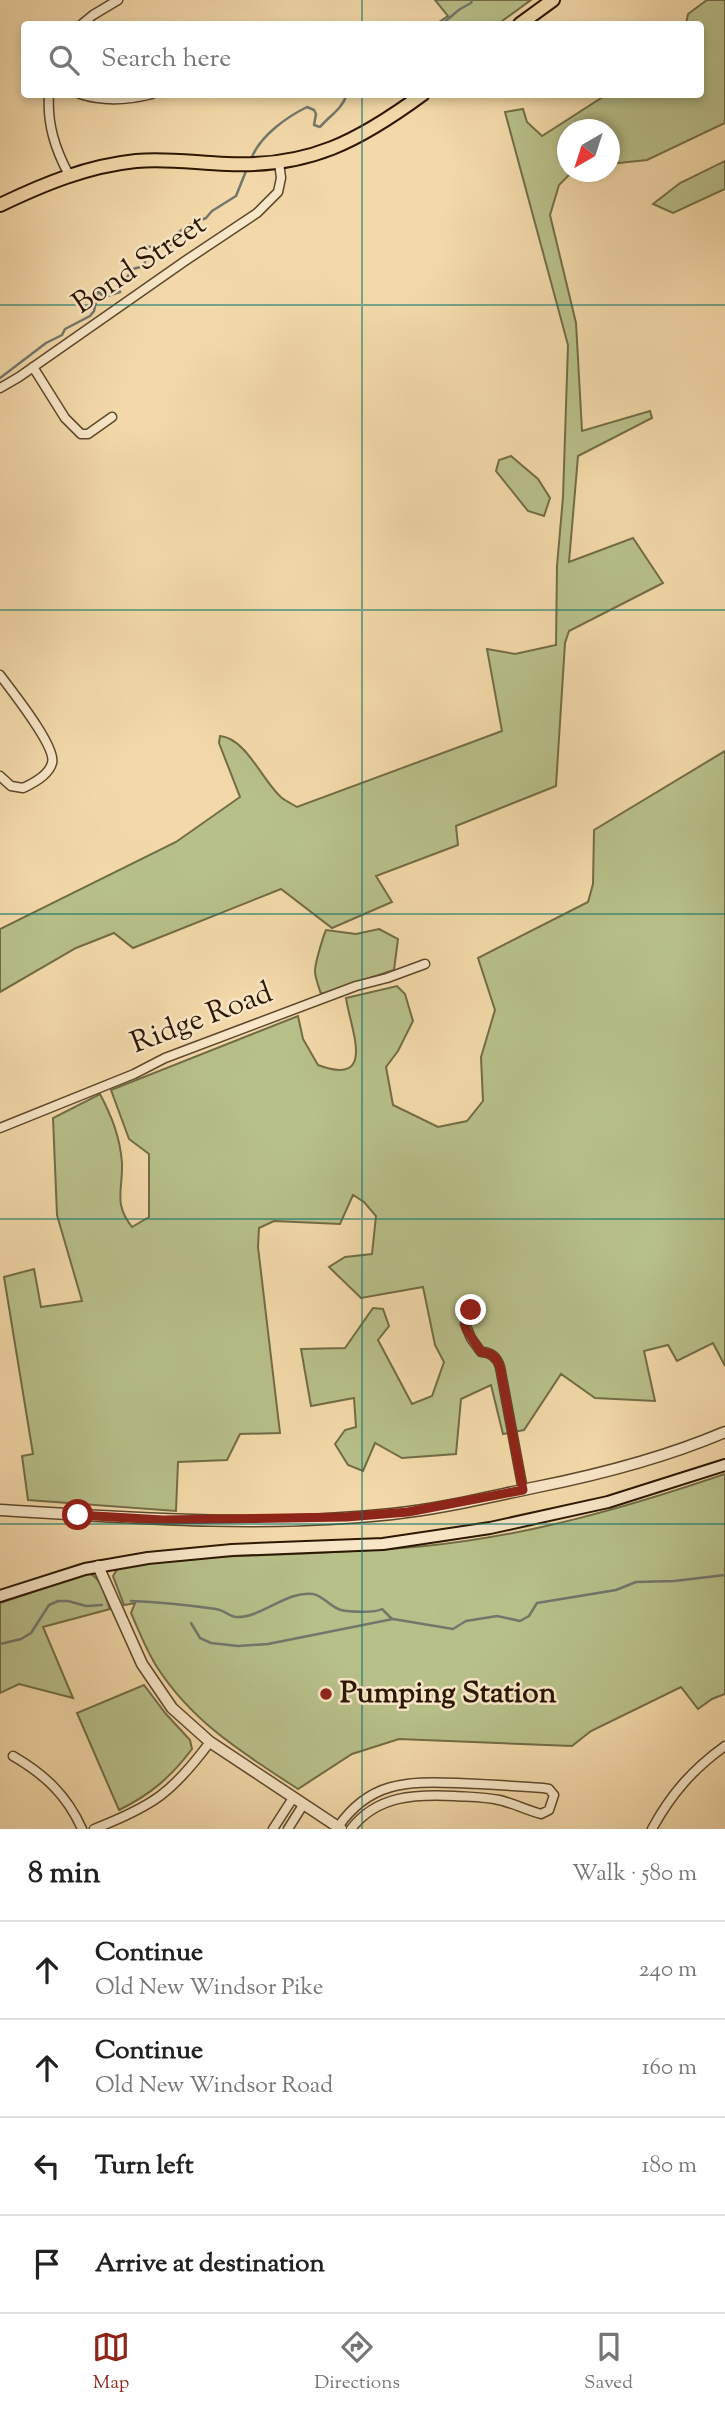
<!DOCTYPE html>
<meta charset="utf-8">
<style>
:root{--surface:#fff;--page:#f2f2f2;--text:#222;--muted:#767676;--line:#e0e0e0;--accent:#8f2418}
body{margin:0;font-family:"Sorts Mill Goudy",serif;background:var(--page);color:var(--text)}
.compass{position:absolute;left:557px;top:119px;width:63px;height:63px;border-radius:50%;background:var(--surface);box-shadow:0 4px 10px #0003;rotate:219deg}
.stop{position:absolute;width:21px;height:21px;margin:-16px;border:5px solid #8f2418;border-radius:50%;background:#fff}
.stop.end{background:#8f2418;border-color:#fff;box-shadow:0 2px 7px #0008}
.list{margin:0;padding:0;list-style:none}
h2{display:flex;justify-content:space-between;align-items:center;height:91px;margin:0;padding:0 28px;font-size:30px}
h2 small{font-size:23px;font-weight:400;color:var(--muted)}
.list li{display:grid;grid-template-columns:46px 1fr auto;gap:21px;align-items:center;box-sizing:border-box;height:98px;padding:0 28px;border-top:2px solid var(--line)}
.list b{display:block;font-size:26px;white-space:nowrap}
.list p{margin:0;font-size:23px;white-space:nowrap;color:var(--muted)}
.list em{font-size:23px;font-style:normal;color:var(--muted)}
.icon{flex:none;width:38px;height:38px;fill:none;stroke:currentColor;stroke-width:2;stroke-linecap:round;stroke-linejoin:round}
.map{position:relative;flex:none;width:725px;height:1829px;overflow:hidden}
.search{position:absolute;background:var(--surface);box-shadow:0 4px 10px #0003;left:21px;right:21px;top:21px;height:77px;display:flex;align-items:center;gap:18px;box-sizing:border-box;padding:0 24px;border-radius:7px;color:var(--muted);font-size:26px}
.sheet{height:483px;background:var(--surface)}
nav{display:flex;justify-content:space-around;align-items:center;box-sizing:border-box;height:98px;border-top:2px solid var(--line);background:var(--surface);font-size:19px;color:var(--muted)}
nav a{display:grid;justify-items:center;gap:4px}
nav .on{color:var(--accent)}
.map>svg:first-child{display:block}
.green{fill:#b8c08a;stroke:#726c46;stroke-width:2}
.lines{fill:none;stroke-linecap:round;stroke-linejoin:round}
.stream{stroke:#72776c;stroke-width:2.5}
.minor-casing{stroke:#5e482b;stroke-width:11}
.tertiary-casing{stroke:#5e482b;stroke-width:13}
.secondary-casing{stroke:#2c1701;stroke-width:14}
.trunk-casing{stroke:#2c1701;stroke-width:16}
.minor{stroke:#f7e6c7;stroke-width:8}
.tertiary{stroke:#f7e6c7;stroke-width:10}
.secondary{stroke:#f7e6c7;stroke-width:10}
.trunk{stroke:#f3d9a9;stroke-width:12}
.route{stroke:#8f2418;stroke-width:9}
.grid{fill:none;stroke:#0f766e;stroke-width:2;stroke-opacity:0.55}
.poi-dot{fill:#8f2418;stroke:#f7e6c7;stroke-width:2.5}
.labels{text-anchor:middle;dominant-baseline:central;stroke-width:5;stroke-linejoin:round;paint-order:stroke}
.street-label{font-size:30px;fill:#2c1701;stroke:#f7e6c7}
.poi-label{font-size:30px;font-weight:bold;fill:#2c1701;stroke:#f7e6c7;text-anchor:start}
</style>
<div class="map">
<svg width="725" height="1829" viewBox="0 0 725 1829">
<rect width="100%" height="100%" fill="#f3d9a9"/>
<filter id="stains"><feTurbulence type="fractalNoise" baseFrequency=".00286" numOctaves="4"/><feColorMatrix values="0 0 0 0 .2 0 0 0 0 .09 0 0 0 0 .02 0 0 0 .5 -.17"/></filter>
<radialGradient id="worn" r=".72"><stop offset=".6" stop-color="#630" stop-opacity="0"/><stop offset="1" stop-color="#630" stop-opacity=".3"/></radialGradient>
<path class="green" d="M 435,0 L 531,0 L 498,24 L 436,24 L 448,16 Z
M 707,0 L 725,0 L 725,123 L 647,160 L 610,164 L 610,130 L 568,130 L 568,172 L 572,172 L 559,185 L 550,215 L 576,323 L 582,431 L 650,411 L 652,418 L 578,456 L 569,562 L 633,538 L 663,583 L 569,631 L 565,643 L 556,786 L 456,826 L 458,845 L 376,876 L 392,902 L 332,928 L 281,889 L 133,948 L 114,933 L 76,948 L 0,992 L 0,929 L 176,842 L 240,797 L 219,743 L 220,736 C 246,738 263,782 282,798 C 286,801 292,804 297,807 L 502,731 L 487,649 L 515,654 L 556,645 L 557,566 L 563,497 L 568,345 L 505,112 L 523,109 L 527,122 L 542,136 L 606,95 L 700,94 L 700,24 L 686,24 L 688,14 Z
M 725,161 L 725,189 L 673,213 L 653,204 L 680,183 Z
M 511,456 L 538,479 L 550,498 L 544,516 L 528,511 L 496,471 L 499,460 Z
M 725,751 L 725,1366 L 713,1343 L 677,1361 L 668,1345 L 644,1351 L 655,1401 L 595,1398 L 561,1374 L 524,1430 L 503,1434 L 491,1385 L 461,1399 L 456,1454 L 402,1458 L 375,1443 L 363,1471 L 348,1465 L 335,1444 L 345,1430 L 356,1427 L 354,1398 L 311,1406 L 301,1349 L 345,1348 L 373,1308 L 383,1309 L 389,1326 L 378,1340 L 412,1404 L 432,1396 L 444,1362 L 435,1345 L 423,1287 L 361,1298 L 329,1267 L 345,1257 L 372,1254 L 376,1216 L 364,1202 L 353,1195 L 340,1224 L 274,1221 L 259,1228 L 258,1247 L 280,1433 L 240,1434 L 227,1460 L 178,1462 L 176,1511 L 28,1500 L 22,1456 L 33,1454 L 4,1277 L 34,1269 L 41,1307 L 82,1301 L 57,1215 L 53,1118 L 100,1094 C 112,1117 120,1137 122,1163 C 123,1190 113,1203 132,1227 L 149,1217 L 149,1154 L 129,1139 L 111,1090 L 298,1016 L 303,1039 L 318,1065 C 377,1087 351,1031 346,998 L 397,986 L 405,994 L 413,1021 L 398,1051 L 386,1067 L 393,1105 L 438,1127 L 467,1121 L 483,1101 L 481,1057 L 495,1010 L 478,958 L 588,902 L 593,884 L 594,830 Z
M 379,929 L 398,939 L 394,970 L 321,994 C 319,987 315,978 315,971 C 315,963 323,937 326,930 L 356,934 Z
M 725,1474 L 725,1694 L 712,1699 L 698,1709 L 681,1687 L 591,1731 L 572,1746 L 399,1739 L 352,1754 L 298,1789 C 243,1753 193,1723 157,1667 C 146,1650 139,1631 131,1613 L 135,1603 L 124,1605 L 113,1576 L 118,1568 C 166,1558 217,1557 266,1555 C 319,1553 372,1551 425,1546 C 528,1536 628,1507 725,1474 Z
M 88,1573 C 102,1577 105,1597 110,1609 L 43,1627 L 73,1698 L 19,1684 L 0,1693 L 0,1603 Z
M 144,1685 L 166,1714 L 190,1740 L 192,1749 C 171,1777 150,1795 119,1810 L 77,1713 Z"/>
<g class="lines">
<path class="stream" d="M 442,24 L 460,9 L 471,3 L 472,0
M 252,157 C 261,135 287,117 307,107 L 314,110 L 316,114 L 314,125 L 320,127 C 332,113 341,111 347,94
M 0,378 L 46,343 L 62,335 L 65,329 L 90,316 L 94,311 L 98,291 L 104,297 L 120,292 L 117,285 L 122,284 L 133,269 L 144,266 L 148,247 L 171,245 L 176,234 L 189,225 L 206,218 L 212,211 L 236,196 L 246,171
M 131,1601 C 160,1602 188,1605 216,1609 C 223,1610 230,1616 236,1617 C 260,1619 287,1590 313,1594 C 324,1596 331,1608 341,1610 C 349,1612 375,1613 382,1609 L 392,1619
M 191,1623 L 200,1638 L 211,1643 L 238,1646 L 268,1644 L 393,1619 L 453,1629 L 466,1621 L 497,1616 L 520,1621 L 529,1616 L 537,1603 L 616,1590 L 636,1582 L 674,1581 L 725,1575
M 0,1644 L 21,1639 L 31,1633 L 49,1605 L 58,1601 L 68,1601 L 86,1606 L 102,1605"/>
<defs>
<path id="minor" d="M 82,24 L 93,15 L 118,0
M 49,94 C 47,124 55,149 69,175
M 80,94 C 104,102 128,100 152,94
M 33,367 L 65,418 L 81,434 L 88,434 L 112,417
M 0,388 L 19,377 L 185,261 L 257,213 L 278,192 L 281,178 L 279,162
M 0,675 C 11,690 57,747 52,763 C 49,775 34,783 23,788 L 11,786 L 0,776
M 0,1128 L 134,1074 L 165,1058 L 356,986 L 387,978 L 425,964
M 471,1310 L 465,1324 L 471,1338 L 481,1352 C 491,1352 497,1357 500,1367 L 523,1490
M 13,1756 C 44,1774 67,1795 82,1829
M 338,1827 C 369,1782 406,1781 457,1783 C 485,1784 514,1786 543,1788 L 549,1789 L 554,1795 L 549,1810 L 541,1814 C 526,1810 513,1803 499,1800 C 485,1797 470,1797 455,1796 C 416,1794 377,1795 351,1829
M 94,1829 C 153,1806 172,1793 210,1742
M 273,1829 L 293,1798
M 288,1829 L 303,1805
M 652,1829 C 671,1794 693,1769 725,1746"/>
<path id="tertiary" d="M 0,1510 C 130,1518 261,1528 392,1514 C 441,1509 489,1497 537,1487 C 602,1474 664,1458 725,1432
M 98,1566 L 142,1664 L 172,1708 L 210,1742 L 341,1829"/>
<path id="secondary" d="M 0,1596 L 85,1569 L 148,1558 L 232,1550 L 383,1544 L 490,1528 L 608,1502 L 725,1465"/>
<path id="trunk" d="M 520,24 L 553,0
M 0,205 C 44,184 87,166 136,161 C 167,158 196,163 227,164 C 309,168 359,141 423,94"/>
</defs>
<use href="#minor" class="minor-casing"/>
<use href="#tertiary" class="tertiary-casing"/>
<use href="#secondary" class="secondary-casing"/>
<use href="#trunk" class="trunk-casing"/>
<use href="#minor" class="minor"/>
<use href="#tertiary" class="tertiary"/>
<use href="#secondary" class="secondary"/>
<use href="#trunk" class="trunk"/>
</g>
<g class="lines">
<path class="route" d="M 78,1515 L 163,1520 L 346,1517 L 408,1512 L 523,1490 L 500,1367 C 497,1357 491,1352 481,1352 L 466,1329 L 465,1320 L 471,1310"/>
</g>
<path class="grid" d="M 362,0 L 362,24M 362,94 L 362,1829M 0,305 L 725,305M 0,610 L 725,610M 0,914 L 725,914M 0,1219 L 725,1219M 0,1524 L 725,1524"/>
<circle class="poi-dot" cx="326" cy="1694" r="7"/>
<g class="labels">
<g class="street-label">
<text transform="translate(140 265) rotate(-34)">Bond Street</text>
<text transform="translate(202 1019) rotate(-21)">Ridge Road</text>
</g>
<g class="poi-label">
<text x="340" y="1694">Pumping Station</text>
</g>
</g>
<rect width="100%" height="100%" filter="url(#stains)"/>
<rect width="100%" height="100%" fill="url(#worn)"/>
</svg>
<svg class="compass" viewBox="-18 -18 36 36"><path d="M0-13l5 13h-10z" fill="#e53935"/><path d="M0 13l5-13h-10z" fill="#767676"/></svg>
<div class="stop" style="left:78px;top:1515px"></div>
<div class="stop end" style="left:471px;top:1310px"></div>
<div class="search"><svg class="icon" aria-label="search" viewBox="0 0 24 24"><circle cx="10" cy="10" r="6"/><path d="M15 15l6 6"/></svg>Search here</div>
</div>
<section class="sheet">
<h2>8 min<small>Walk · 580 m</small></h2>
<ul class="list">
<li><svg class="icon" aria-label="ahead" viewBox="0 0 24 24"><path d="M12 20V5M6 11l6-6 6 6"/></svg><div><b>Continue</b><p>Old New Windsor Pike</p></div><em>240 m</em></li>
<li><svg class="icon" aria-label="ahead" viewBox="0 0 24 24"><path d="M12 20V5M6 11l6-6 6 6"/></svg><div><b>Continue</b><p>Old New Windsor Road</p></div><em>160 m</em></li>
<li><svg class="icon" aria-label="left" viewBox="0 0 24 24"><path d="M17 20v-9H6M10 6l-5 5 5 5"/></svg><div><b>Turn left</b></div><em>180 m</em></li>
<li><svg class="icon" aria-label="arrive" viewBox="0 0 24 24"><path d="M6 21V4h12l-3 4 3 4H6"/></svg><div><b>Arrive at destination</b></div></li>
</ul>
</section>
<nav>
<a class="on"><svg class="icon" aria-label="map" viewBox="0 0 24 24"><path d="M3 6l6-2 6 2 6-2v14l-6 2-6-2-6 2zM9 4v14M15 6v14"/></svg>Map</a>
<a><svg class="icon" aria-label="directions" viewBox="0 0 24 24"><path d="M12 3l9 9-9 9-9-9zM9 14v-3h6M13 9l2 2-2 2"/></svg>Directions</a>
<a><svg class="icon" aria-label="saved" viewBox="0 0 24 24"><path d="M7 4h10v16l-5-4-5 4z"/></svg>Saved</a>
</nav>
